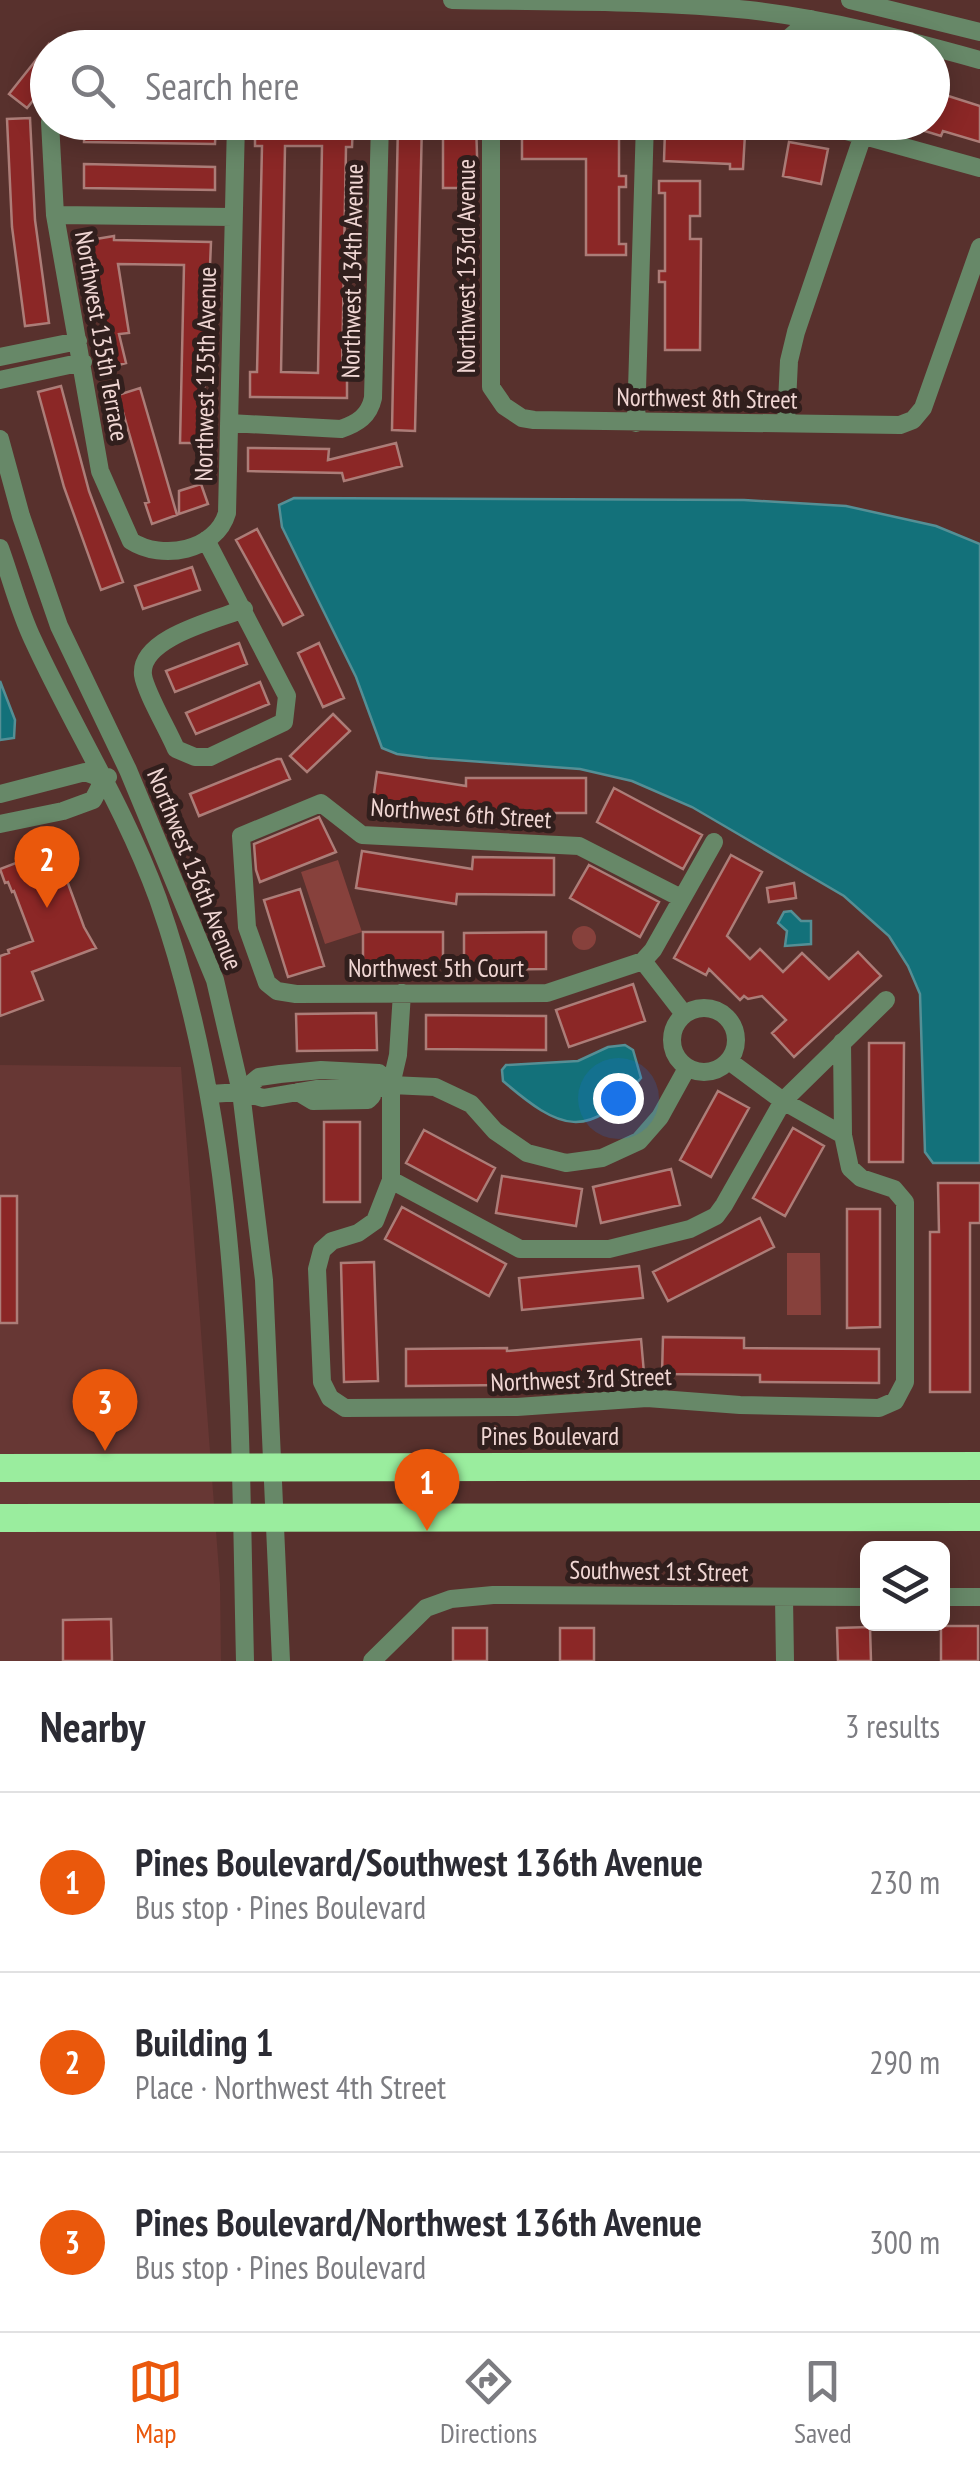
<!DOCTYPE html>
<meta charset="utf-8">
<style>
:root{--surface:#fff;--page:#f7f7f7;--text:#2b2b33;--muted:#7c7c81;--line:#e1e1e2;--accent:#ea580c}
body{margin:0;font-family:"PT Sans Narrow",sans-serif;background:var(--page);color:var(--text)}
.controls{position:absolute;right:30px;bottom:30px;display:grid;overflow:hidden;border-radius:15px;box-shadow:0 5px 25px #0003}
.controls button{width:90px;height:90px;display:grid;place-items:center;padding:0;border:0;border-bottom:2px solid var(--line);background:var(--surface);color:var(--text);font:50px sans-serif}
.you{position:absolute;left:618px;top:1098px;width:35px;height:35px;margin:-25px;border:8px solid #fff;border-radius:50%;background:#1a73e8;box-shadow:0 0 0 15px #1a73e833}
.badge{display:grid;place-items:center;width:65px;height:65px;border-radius:50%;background:var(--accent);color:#fff;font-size:32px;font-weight:700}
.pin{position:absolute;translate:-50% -82px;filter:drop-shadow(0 2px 5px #0008)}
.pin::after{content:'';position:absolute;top:52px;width:35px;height:30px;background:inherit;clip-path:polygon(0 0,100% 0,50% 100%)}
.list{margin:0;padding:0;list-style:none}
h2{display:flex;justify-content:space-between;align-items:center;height:130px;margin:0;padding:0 40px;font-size:42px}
h2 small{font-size:32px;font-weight:400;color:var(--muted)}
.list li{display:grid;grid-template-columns:65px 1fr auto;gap:30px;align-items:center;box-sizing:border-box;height:180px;padding:0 40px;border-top:2px solid var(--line)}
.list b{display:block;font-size:38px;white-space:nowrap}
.list p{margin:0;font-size:32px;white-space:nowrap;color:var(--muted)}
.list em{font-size:32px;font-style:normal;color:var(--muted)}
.icon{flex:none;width:55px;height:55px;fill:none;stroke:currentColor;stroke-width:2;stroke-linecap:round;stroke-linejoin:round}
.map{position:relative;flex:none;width:980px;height:1661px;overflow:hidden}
.search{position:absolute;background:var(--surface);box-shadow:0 5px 25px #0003;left:30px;right:30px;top:30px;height:110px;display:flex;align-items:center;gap:25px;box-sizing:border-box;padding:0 35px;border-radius:55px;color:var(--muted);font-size:38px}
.sheet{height:670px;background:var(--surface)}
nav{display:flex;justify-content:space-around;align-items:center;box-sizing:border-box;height:140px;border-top:2px solid var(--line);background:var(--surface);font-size:28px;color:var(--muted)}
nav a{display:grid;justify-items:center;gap:5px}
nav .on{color:var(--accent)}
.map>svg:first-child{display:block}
.built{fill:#673734}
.green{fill:#87413c}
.water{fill:#13717a;stroke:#558f95;stroke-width:2.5}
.building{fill:#8b2726;stroke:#ac7d78;stroke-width:2.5;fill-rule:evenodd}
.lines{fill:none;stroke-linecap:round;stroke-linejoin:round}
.minor{stroke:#678868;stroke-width:18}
.highway{stroke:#9aed9e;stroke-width:28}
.labels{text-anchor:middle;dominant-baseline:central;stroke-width:10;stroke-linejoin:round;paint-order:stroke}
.street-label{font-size:25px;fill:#f0d6d3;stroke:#311f1d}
</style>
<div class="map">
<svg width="980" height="1661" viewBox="0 0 980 1661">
<rect width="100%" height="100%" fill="#58312d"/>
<path class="built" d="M 0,1065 L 181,1067 L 220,1584 L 221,1661 L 0,1661 Z"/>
<path class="green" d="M 338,860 L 362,932 L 325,944 L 301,872 Z
M572 938a12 12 0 1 1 24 0a12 12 0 1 1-24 0Z
M 787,1253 L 820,1253 L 821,1315 L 787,1315 Z"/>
<path class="water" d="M 294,498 L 744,500 L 846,506 L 936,526 L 980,544 L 980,1163 L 933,1163 L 925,1152 L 920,994 L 908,966 L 889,936 L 844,896 L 692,807 L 632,781 L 580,769 L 428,758 L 397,754 L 382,748 L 356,677 L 282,527 L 279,505 Z
M 0,681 L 15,720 L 14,738 L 0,740 Z
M 791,911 L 801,921 L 811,921 L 811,944 L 785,946 L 787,931 L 778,923 L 784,912 Z
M 625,1045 L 633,1050 L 641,1078 C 588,1142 560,1130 503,1081 L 502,1070 L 506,1065 L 578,1061 L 608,1047 Z"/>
<path class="building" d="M 48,45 L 48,82 L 27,108 L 9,94 Z
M 942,94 L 980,106 L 980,142 L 943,131 L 941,136 L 905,125 L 933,122 Z
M 30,118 L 35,220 L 49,323 L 25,326 L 12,227 L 7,119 Z
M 85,122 L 216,122 L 215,144 L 84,142 Z
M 255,122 L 353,123 L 352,147 L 346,147 L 342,374 L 347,374 L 347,398 L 250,397 L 250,372 L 257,372 L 262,146 L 255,146 ZM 285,146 L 322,146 L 318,373 L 281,372 Z
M 398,122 L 422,122 L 415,431 L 392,430 Z
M 443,122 L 476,122 L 478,188 L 443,188 Z
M 619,125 L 619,176 L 626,176 L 626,187 L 619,187 L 619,244 L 626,244 L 626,255 L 586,255 L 586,159 L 522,159 L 522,127 Z
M 665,130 L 745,134 L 743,169 L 730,169 L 730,164 L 664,161 Z
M 789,142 L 828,149 L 821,184 L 783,176 Z
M 84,164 L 215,167 L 215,190 L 84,188 Z
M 659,181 L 700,181 L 700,216 L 690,216 L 690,239 L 701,239 L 700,350 L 665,350 L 665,282 L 659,282 L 659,271 L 665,271 L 665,193 L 659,193 Z
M 114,236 L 114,240 L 211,242 L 210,266 L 207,266 L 203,443 L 180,443 L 184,265 L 118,264 L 129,333 L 119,334 L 126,363 L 107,368 L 102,351 L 108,349 L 90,240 Z
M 61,386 L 89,491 L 123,582 L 101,590 L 64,487 L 38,392 Z
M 140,388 L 177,515 L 152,524 L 145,503 L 149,502 L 118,395 Z
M 396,443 L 402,466 L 344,481 L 342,473 L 248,471 L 248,448 L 329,449 L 328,460 Z
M 201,484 L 208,504 L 179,514 L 179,491 Z
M 257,529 L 303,615 L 283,625 L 236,540 Z
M 192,567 L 200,590 L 143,609 L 135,586 Z
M 239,643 L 247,664 L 175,692 L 166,671 Z
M 319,643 L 344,698 L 323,707 L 298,653 Z
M 260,682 L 269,704 L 196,734 L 186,713 Z
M 333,714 L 350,731 L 307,772 L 290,756 Z
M 277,759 L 281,759 L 290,779 L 199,816 L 190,794 Z
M 377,772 L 466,786 L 466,778 L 586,778 L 586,813 L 452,813 L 451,820 L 372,808 Z
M 614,788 L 702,835 L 683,869 L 597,822 Z
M 319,817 L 336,852 L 260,882 L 256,870 L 254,844 Z
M 55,848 L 84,927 L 96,948 L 32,972 L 43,1000 L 0,1016 L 0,956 L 9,953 L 8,950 L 33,941 L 14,891 L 12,892 L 8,882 L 5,883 L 0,869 Z
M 362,851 L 472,869 L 473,857 L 554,858 L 554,895 L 457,894 L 456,904 L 356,888 Z
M 731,855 L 762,872 L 727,936 L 750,959 L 760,949 L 783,972 L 802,953 L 829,979 L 858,952 L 881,976 L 794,1057 L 772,1033 L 786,1020 L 762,996 L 748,999 L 744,996 L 740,1000 L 709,969 L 706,975 L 674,958 Z
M 589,865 L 659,902 L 640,937 L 570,898 Z
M 794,883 L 796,898 L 769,902 L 767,888 Z
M 300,889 L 324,966 L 288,977 L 264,900 Z
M 363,932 L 443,932 L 443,968 L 363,968 Z
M 546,932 L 546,969 L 464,970 L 464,933 Z
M 633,984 L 645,1021 L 569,1047 L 556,1010 Z
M 376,1013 L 377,1050 L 297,1051 L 296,1014 Z
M 426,1015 L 546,1016 L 546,1050 L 426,1049 Z
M 869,1043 L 904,1043 L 903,1162 L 869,1162 Z
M 718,1091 L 749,1108 L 711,1177 L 680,1160 Z
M 324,1122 L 360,1122 L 360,1202 L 324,1202 Z
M 793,1128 L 824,1146 L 785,1216 L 753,1198 Z
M 424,1130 L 495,1168 L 477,1201 L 406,1163 Z
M 671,1169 L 680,1205 L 601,1223 L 593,1187 Z
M 502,1176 L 582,1189 L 576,1226 L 496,1213 Z
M 938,1183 L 980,1183 L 980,1223 L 970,1223 L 970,1392 L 930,1392 L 930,1232 L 939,1232 Z
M 0,1196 L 17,1196 L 17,1323 L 0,1323 Z
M 402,1207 L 506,1264 L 489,1296 L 385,1239 Z
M 847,1209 L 880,1209 L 880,1327 L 847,1328 Z
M 760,1218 L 774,1247 L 668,1301 L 653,1272 Z
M 374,1262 L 378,1381 L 344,1382 L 341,1263 Z
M 639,1266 L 643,1298 L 522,1310 L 519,1278 Z
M 663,1337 L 744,1338 L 744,1348 L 879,1349 L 879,1383 L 760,1382 L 760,1375 L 662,1374 Z
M 641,1339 L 644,1373 L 508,1385 L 406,1386 L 406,1349 L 507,1348 L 507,1351 Z
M 111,1619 L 112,1661 L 63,1661 L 63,1620 Z
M 941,1626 L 978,1626 L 978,1661 L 941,1661 Z
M 870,1627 L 871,1661 L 838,1661 L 837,1628 Z
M 453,1628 L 487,1628 L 487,1661 L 453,1661 Z
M 560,1628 L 594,1628 L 594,1661 L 560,1661 Z"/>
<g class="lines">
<path class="minor" d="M 452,0 C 551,2 651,0 749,10 C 828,19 904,39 980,60
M 850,0 L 980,32
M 811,19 L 814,48
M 789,48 L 790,37 L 811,19
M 50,122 L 55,215 L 100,471 L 131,541 C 162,561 216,551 227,513 L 236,122
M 495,122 L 491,133 L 491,387 L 504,406 L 522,418 L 534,420 L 900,425 L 913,420 L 923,408 L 980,247
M 814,122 L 980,168
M 55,215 L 233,217
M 0,357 L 78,341
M 0,380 L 83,362
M 229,423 L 341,429 C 358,423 369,416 373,398 L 380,122
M 636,423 L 645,122
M 786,423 L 789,361 L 796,332 L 863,135
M 0,439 L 21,516 L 59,626 L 128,770 L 215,980 L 241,1092 L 264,1280 L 281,1661
M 206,540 L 287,696 L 284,722 L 210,757 L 195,757 L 176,749 C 169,732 145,691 143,675 C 139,638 216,620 244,609
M 0,548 C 11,578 19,611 33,640 C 73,727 125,808 158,899 C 244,1143 239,1405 245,1661
M 0,794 L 85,772 L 104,779
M 0,824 L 63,811 L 93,800 L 104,779 L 108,777
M 681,898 L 579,846 L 362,835 L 321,803 L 241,836 L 247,927 L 267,983 L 277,991 L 296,994 L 547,993 L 643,961 L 684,1014
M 643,961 L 653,950 L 714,842
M 402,993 L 398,1055 L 391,1085 L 391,1180 L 375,1221 L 358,1233 L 332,1241 L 322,1250 L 317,1269 L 322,1382 L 330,1398 L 345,1408 L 517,1407 L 647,1398 L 740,1405 L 879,1408 L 895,1401 L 905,1382 L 905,1202 L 894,1189 L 861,1178 L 850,1168 L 843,1135 L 783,1101 L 729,1061
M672 1040a32 32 0 1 1 64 0a32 32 0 1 1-64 0Z
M 842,1042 L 843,1135
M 241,1092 L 259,1077 L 280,1074 L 321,1070 L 379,1073 L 391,1085
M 298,1092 L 313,1101 L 368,1100 L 372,1096
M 210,1094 L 241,1092 L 263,1098 L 316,1089 L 376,1089 L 391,1085 L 435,1087 L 471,1104 L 495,1131 L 527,1153 L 566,1163 L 602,1158 L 639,1141 L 660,1117 L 687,1068
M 391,1180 L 520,1249 L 609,1249 L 690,1229 L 716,1216 L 724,1205 L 783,1101 L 886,1000
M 942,1597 L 980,1597
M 784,1598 L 785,1661
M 372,1661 L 426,1608 L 451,1599 L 493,1595 L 868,1597"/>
<path class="highway" d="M 0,1468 L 980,1466
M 0,1518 L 980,1517"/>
</g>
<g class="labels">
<g class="street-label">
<text transform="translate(466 266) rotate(-90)">Northwest 133rd Avenue</text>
<text transform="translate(352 271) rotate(-89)">Northwest 134th Avenue</text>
<text transform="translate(102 336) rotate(80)">Northwest 135th Terrace</text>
<text transform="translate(205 374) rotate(-89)">Northwest 135th Avenue</text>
<text transform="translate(707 398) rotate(1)">Northwest 8th Street</text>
<text transform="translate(461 813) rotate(4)">Northwest 6th Street</text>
<text transform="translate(195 869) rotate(68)">Northwest 136th Avenue</text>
<text x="436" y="968">Northwest 5th Court</text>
<text transform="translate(581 1379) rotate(-2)">Northwest 3rd Street</text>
<text x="550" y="1436">Pines Boulevard</text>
<text transform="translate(659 1571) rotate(1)">Southwest 1st Street</text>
</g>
</g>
</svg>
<div class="controls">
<button><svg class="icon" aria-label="layers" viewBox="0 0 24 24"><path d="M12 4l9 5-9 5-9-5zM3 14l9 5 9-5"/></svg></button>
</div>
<div class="you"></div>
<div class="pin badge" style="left:427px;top:1531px">1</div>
<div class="pin badge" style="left:47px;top:908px">2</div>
<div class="pin badge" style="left:105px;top:1451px">3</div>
<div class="search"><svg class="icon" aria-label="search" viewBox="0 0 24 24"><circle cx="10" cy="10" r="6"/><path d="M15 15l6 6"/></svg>Search here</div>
</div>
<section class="sheet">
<h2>Nearby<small>3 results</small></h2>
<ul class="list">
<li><span class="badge">1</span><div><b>Pines Boulevard/Southwest 136th Avenue</b><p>Bus stop · Pines Boulevard</p></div><em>230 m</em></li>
<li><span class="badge">2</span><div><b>Building 1</b><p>Place · Northwest 4th Street</p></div><em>290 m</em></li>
<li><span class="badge">3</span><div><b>Pines Boulevard/Northwest 136th Avenue</b><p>Bus stop · Pines Boulevard</p></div><em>300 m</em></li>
</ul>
</section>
<nav>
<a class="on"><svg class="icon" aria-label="map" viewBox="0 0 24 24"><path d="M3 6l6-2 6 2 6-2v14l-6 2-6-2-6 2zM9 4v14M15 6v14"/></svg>Map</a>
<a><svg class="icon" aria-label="directions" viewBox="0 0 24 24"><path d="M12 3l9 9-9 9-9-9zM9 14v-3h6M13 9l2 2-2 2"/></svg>Directions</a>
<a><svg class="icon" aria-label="saved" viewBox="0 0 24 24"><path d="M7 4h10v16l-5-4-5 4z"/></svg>Saved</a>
</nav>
